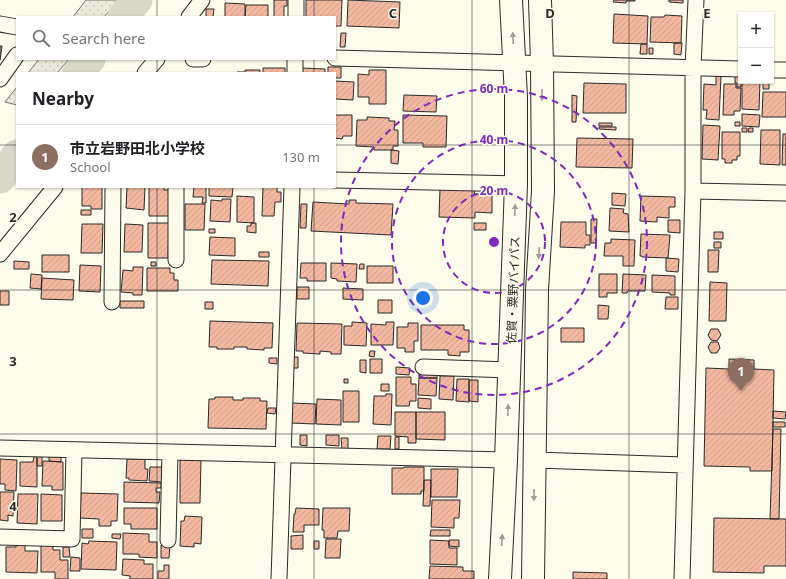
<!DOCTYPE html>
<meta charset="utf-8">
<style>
:root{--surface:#fff;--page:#f6f6f6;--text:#202124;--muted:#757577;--line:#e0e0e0;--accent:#c62828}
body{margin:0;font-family:"Noto Sans","Noto Sans JP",sans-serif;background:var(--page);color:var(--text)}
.controls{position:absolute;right:12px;top:12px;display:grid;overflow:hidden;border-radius:0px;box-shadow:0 1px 3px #0004}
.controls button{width:36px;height:36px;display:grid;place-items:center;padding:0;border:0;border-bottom:1px solid var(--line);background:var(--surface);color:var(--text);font:20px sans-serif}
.you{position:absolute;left:423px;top:298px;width:14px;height:14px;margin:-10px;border:3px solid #fff;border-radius:50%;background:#1a73e8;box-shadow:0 0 0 6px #1a73e833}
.badge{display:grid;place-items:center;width:26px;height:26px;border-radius:50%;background:var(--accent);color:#fff;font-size:13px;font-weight:700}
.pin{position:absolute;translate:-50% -33px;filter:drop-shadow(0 1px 2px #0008)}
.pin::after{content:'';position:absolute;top:21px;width:14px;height:12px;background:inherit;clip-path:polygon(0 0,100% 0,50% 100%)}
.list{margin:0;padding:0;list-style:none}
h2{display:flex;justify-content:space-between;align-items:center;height:52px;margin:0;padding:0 16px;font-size:17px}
h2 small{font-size:13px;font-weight:400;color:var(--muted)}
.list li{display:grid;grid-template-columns:26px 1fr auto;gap:12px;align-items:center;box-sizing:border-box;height:64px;padding:0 16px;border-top:1px solid var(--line)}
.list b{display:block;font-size:15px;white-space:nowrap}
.list p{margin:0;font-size:13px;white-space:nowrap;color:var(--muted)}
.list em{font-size:13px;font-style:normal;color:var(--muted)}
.icon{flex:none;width:22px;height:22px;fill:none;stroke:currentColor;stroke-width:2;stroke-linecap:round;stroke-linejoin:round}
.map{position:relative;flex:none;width:786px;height:579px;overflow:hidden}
.search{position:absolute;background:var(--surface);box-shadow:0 1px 3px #0004;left:16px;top:16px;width:320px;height:44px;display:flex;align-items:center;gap:10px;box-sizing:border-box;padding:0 14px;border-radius:0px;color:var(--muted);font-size:15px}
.panel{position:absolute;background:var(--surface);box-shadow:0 1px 3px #0004;left:16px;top:72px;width:320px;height:116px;border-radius:0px}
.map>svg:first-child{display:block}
.green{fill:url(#green-dots);stroke:#74746e}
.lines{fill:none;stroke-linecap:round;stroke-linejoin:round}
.river{stroke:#d8d7c9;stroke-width:31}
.building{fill:url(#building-hatch);stroke:#2b2b2b}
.minor-casing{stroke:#2b2b2b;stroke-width:17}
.trunk-casing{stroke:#2b2b2b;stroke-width:24}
.minor{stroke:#fdfbea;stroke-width:15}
.trunk{stroke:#fdfbea;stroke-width:22}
.oneway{fill:#9e9d94}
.grid{fill:none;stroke:#2b2b2b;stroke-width:1;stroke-opacity:0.55}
.ring{fill:none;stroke:#7b2cbf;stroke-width:2;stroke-dasharray:7 5}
.labels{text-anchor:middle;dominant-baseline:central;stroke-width:3;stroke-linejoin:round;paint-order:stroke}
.street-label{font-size:12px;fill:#2b2b2b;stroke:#fdfbea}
.grid-label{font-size:13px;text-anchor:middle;font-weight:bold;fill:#2b2b2b;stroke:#fdfbea;stroke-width:3;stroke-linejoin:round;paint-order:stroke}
.centre{fill:#7b2cbf;stroke:#fdfbea;stroke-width:2}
.ring-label{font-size:12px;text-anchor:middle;font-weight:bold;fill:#7b2cbf;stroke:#fdfbea;stroke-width:3;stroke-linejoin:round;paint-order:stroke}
</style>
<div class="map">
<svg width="786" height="579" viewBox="0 0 786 579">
<defs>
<pattern id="green-dots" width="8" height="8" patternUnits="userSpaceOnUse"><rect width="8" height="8" fill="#ecebdb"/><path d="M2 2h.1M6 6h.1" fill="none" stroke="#cbcabc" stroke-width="1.8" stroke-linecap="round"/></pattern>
<pattern id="building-hatch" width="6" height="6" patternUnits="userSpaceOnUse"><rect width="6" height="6" fill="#f2b8a0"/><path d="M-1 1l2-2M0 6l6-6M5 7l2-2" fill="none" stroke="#d09e8a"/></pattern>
</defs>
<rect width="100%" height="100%" fill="#fdfbea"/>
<path class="green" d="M 86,0 L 119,0 L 104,17 L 73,17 Z
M 39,59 L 69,59 L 57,73 L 28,73 Z
M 17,87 L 17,105 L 5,102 Z"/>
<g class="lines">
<path class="river" d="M 123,17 L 137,0
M 78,73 L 90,59
M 0,178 L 17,155"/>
</g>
<path class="building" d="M 274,0 L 287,0 L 287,6 L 284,6 L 284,17 L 274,17 Z
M 306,0 L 342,0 L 341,26 L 335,26 L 335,17 L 306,17 Z
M 348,0 L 400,2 L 399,28 L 347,26 Z
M 614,0 L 635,0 L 635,1 L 626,1 L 626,3 L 613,2 Z
M 669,0 L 683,0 L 683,3 L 669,2 Z
M 225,3 L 245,4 L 245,17 L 225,17 Z
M 246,5 L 268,5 L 268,17 L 245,17 Z
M 206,9 L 214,9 L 213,17 L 206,17 Z
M 614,14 L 648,16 L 647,44 L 613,43 Z
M 665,15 L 682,16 L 681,43 L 650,42 L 651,17 L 664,17 Z
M 341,33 L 346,33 L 345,47 L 340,47 Z
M 674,43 L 682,43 L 681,55 L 674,54 Z
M 641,44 L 647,44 L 647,54 L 640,54 Z
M 0,46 L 2,46 L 0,60 Z
M 649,48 L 653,48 L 653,54 L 649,54 Z
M 328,67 L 341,67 L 341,78 L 335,78 L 335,73 L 328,73 Z
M 263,68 L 285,68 L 285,73 L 263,73 Z
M 302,68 L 325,69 L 325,73 L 302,73 Z
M 245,70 L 260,70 L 260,73 L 237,73 L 237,72 L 245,72 Z
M 369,70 L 386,70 L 386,104 L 369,104 L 369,97 L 358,97 L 358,74 L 369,75 Z
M 716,76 L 721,76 L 719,120 L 706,119 L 707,110 L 703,110 L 704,84 L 716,85 Z
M 735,76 L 741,76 L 741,87 L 737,87 L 737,83 L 735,83 Z
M 335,81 L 354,82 L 353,100 L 335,99 Z
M 742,81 L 760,81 L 759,110 L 742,109 Z
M 763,81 L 769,81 L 769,89 L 763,89 Z
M 584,83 L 626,84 L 626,113 L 583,113 Z
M 724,84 L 736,84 L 736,88 L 741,88 L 740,111 L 734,111 L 734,115 L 723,115 Z
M 763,92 L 786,92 L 786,117 L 762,117 Z
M 404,95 L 437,96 L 436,112 L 403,111 Z
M 572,95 L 577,96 L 576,122 L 572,122 Z
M 742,114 L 760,115 L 759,127 L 742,126 Z
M 335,115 L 352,115 L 352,136 L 343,136 L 342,139 L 335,138 Z
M 403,115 L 447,116 L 446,147 L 423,147 L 423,143 L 403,143 Z
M 367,117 L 389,118 L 389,121 L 395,121 L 394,130 L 398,130 L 398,146 L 393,146 L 393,150 L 374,150 L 374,147 L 356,146 L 357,120 L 367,120 Z
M 735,122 L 740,122 L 740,126 L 735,126 Z
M 599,123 L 612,123 L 612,126 L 599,126 Z
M 703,125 L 720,126 L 718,160 L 702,159 Z
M 599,127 L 616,127 L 616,130 L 599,129 Z
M 742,128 L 747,128 L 747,132 L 742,132 Z
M 749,128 L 753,128 L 753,132 L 748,132 Z
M 761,130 L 780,130 L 780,165 L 760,164 Z
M 722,132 L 740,132 L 740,156 L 737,156 L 737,160 L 732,160 L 732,163 L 725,163 L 725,159 L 722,159 Z
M 783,134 L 786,134 L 786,165 L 782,165 Z
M 577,138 L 633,139 L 632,168 L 576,167 Z
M 391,150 L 399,151 L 398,164 L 391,163 Z
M 82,187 L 102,187 L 102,209 L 91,209 L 91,206 L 82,206 Z
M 127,187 L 145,187 L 144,210 L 126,208 Z
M 149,187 L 164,187 L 164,190 L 170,190 L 170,216 L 149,216 Z
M 194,187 L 206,187 L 206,203 L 202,203 L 203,197 L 193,197 Z
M 209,187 L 233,187 L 232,197 L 209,196 Z
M 263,187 L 277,187 L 277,192 L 281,192 L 281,202 L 275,202 L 274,216 L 262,216 Z
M 440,189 L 475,190 L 474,194 L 492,195 L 492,213 L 475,212 L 475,218 L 439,217 Z
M 612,193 L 626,194 L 625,206 L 612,205 Z
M 237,196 L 254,197 L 254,223 L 237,222 Z
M 641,196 L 675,197 L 675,207 L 669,207 L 669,218 L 657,217 L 657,222 L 640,221 Z
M 222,199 L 231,199 L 230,222 L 210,221 L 211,200 L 222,201 Z
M 349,200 L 356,200 L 356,203 L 393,204 L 391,235 L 311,231 L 313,202 L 349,204 Z
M 185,204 L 205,204 L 204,230 L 185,230 Z
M 301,204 L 307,204 L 306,228 L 300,228 Z
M 610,208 L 624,209 L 623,213 L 628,214 L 629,232 L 609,231 Z
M 81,210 L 91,210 L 91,215 L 81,215 Z
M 591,219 L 597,219 L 596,243 L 591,243 Z
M 668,220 L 680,220 L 680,233 L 668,232 Z
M 561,222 L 586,222 L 586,235 L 590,235 L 590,245 L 585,245 L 585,248 L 560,247 Z
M 148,223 L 169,223 L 168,258 L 148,258 Z
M 251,223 L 256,223 L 256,233 L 247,232 L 247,226 L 251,226 Z
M 474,223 L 486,223 L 486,230 L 474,230 Z
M 82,224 L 103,224 L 102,253 L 81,253 Z
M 125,224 L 143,225 L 142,252 L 124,252 Z
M 209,229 L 215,229 L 215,233 L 209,233 Z
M 714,232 L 723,232 L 723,239 L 714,239 Z
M 641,234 L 670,235 L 668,258 L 642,257 L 642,256 L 640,256 Z
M 210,237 L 235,238 L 235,256 L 209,255 Z
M 611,239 L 635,240 L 634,266 L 623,266 L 623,256 L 604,256 L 605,243 L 611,243 Z
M 714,242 L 721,242 L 721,248 L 714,248 Z
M 708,250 L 719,250 L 718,272 L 708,272 Z
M 259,252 L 269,252 L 269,257 L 259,257 Z
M 42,255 L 69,255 L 69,272 L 42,272 Z
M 666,258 L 679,259 L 678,272 L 666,271 Z
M 212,260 L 269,261 L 268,286 L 211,284 Z
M 14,261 L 29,262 L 29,269 L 14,269 Z
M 151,262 L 156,262 L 156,266 L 151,266 Z
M 301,263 L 326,263 L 326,281 L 307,281 L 307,278 L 300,278 Z
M 331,263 L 357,264 L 356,282 L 337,281 L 337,279 L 331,278 Z
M 360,264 L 364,264 L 364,269 L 359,269 Z
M 80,265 L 101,266 L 100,292 L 79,291 Z
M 367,266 L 393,266 L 393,283 L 367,283 Z
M 133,267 L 143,267 L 142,295 L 133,295 L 133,293 L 121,292 L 123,270 L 133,271 Z
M 147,268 L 170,268 L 170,273 L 174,273 L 174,280 L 178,280 L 178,291 L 147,291 Z
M 31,274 L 42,275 L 41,289 L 30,288 Z
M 599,274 L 617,274 L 617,293 L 607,293 L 607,297 L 599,297 Z
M 623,274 L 646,275 L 645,291 L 628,291 L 627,293 L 622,293 Z
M 652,275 L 675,276 L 675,295 L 670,295 L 670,293 L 652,292 Z
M 42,278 L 74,280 L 73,300 L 41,299 Z
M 710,282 L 727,283 L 726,321 L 709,321 Z
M 297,287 L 309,287 L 309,299 L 297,299 Z
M 343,288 L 363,289 L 363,300 L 343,299 Z
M 0,291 L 9,291 L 9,305 L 0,305 Z
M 666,297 L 678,297 L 678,309 L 665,309 Z
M 378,300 L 392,300 L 392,313 L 378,313 Z
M 120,301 L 144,301 L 144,308 L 120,308 Z
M 205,302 L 213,302 L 213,309 L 205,309 Z
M 598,305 L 609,306 L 608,319 L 598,319 Z
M 210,321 L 273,323 L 272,348 L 264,348 L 264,350 L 247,349 L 247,347 L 234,347 L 234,349 L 217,349 L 217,347 L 209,347 Z
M 352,322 L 367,323 L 366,346 L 344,345 L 344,326 L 352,326 Z
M 386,322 L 394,322 L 393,345 L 371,345 L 371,324 L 386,325 Z
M 297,323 L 342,324 L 341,354 L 331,354 L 331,352 L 320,351 L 320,354 L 303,353 L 303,351 L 296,351 Z
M 408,323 L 418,323 L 418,341 L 414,341 L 414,352 L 405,352 L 405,348 L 397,348 L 397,327 L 408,327 Z
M 421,325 L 464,325 L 464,330 L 469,330 L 469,352 L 460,352 L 460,356 L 448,355 L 448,350 L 421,350 Z
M 561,328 L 584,328 L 584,342 L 561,342 Z
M 711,329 L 718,329 L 721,335 L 717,341 L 711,340 L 708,335 Z
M 711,342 L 718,342 L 720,348 L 717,353 L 711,353 L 708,347 Z
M 370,351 L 375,351 L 374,357 L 369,356 Z
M 293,357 L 298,357 L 298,368 L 292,368 Z
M 269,358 L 277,358 L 277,364 L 269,363 Z
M 370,359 L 382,359 L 382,373 L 370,373 Z
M 729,359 L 754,360 L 754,369 L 774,370 L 772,471 L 750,471 L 750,467 L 704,466 L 706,368 L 729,369 Z
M 360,360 L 366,360 L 366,373 L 360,372 Z
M 396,367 L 410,368 L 409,375 L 396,374 Z
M 419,373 L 437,374 L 437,378 L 419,378 Z
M 440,376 L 454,376 L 453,400 L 439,399 Z
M 396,377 L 411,377 L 411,384 L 416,384 L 416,401 L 410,401 L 409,406 L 396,406 Z
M 419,378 L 437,378 L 436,396 L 418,395 Z
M 344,379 L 348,379 L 348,383 L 344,383 Z
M 457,379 L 469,379 L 469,402 L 456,401 Z
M 469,380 L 478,380 L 478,402 L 469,401 Z
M 381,384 L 389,384 L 389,391 L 381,391 Z
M 343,391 L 359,391 L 359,422 L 343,422 Z
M 386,394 L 392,394 L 391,425 L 373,424 L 374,396 L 386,396 Z
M 215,397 L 233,397 L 233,400 L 243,400 L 243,398 L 260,398 L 260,401 L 267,401 L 266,429 L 208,428 L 209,399 L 215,399 Z
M 418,398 L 431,399 L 431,409 L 418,408 Z
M 317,399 L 341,400 L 341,425 L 316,424 Z
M 292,403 L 316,404 L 315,424 L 291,423 Z
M 268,408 L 276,408 L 275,414 L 267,413 Z
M 773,411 L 786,412 L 785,419 L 773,418 Z
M 395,412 L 416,412 L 416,443 L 408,443 L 408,437 L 395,436 Z
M 416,412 L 445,412 L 445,440 L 416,439 Z
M 773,422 L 785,422 L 785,427 L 773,427 Z
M 773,429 L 781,429 L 779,519 L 770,519 Z
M 300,435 L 307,435 L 307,446 L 300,445 Z
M 326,435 L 339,435 L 339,446 L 326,445 Z
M 378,436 L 391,436 L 390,449 L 377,449 Z
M 395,437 L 399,437 L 399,449 L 395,449 Z
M 341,438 L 348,438 L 348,449 L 342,449 Z
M 34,456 L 37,456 L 37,487 L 20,486 L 20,462 L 33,462 Z
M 37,456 L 42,456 L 42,466 L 37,466 Z
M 49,456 L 61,456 L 61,462 L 49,461 Z
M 0,459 L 17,460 L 16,491 L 5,490 L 5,484 L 0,484 Z
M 127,459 L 145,459 L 145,469 L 148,469 L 147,481 L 129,480 L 129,478 L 126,478 Z
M 180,459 L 201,459 L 200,503 L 180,503 Z
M 43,461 L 63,462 L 63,490 L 52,490 L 52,486 L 42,486 Z
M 150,467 L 163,467 L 162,482 L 149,481 Z
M 404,467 L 424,467 L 424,491 L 421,491 L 421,494 L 392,494 L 392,468 L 404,468 Z
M 431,469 L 458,469 L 457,497 L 431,497 Z
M 424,480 L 431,480 L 430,506 L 423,506 Z
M 124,482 L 161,483 L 161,488 L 156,488 L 156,492 L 160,492 L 159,503 L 124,502 Z
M 0,492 L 14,492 L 13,516 L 8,515 L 8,521 L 0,520 Z
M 81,493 L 118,494 L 117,521 L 111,521 L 111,526 L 99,526 L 99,519 L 80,518 Z
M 18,494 L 38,494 L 37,524 L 17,523 Z
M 41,494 L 62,495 L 62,521 L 41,521 Z
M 432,500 L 460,500 L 459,518 L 454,518 L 454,528 L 431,527 Z
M 124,508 L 157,508 L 157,529 L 131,529 L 131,524 L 124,524 Z
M 296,508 L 319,509 L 319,525 L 304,525 L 304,532 L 293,532 L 294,514 L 295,514 Z
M 323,508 L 350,508 L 349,531 L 338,531 L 337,538 L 324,538 L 324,530 L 322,530 Z
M 185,516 L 202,517 L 201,544 L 194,543 L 194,547 L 180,546 L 181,521 L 184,521 Z
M 714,518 L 786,519 L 786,566 L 764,566 L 764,573 L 713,572 Z
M 82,529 L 93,529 L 93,538 L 82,538 Z
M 431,530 L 450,530 L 450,536 L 430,536 Z
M 123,533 L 149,534 L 149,542 L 157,542 L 157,558 L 139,557 L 139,554 L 123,554 Z
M 112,534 L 121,534 L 120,539 L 112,538 Z
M 303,535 L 303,549 L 291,549 L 291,536 Z
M 326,539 L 341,539 L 340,558 L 325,558 Z
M 430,540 L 449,541 L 449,548 L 457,548 L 457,565 L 430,564 Z
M 449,540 L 459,540 L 459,547 L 449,546 Z
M 89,541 L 117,542 L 116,570 L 81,569 L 82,543 L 88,544 Z
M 314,541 L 319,541 L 319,549 L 314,549 Z
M 16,544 L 25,544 L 25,551 L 38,551 L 37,573 L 6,572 L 6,547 L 16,547 Z
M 41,544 L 53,545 L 53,550 L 60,550 L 60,560 L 68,560 L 68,579 L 55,579 L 55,572 L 41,572 Z
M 161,545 L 170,545 L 169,558 L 161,558 Z
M 63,547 L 69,547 L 70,557 L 63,557 Z
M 71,557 L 80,558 L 80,571 L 70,571 Z
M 123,559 L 144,560 L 144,564 L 153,564 L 153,579 L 130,579 L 130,576 L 122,575 Z
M 164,565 L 169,565 L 169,579 L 158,579 L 158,571 L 164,571 Z
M 430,566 L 463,567 L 463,571 L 474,571 L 474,579 L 429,579 Z
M 573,572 L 607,573 L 607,579 L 573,579 Z"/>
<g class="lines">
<defs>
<path id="minor" d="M 189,17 L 202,0
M 296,17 L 296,0
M 0,24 L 17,27
M 335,58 L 741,69
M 193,59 L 203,59
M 771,70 L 786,70
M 145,73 L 157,59
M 295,73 L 295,59
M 0,79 L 17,55
M 335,180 L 516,184
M 693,191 L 786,193
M 0,254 L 55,187
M 176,260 L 176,187
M 112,302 L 113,187
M 423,367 L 510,370
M 0,448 L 506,460
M 535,460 L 684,465
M 0,537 L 72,539 L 74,450
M 168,540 L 170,452
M 279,579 L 292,187
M 682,579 L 693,191 L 693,68 L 696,0"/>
<path id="trunk" d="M 500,579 L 506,460 L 516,184 L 516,97 L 511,0
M 533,579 L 537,290 L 543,191 L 542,64 L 540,0"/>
</defs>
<use href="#minor" class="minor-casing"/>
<use href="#trunk" class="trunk-casing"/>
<use href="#minor" class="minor"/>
<use href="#trunk" class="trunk"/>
</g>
<defs><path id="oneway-solid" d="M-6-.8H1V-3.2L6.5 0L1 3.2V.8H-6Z"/></defs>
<g class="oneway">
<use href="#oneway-solid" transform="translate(513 38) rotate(-93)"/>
<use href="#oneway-solid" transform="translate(542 95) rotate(90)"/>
<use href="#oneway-solid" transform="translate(515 210) rotate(-88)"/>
<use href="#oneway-solid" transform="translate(539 253) rotate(93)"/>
<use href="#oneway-solid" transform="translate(508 410) rotate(-88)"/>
<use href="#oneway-solid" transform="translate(534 495) rotate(91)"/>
<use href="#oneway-solid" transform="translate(502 540) rotate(-87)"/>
</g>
<path class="grid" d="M 157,0 L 157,17M 314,0 L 314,17M 472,0 L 472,579M 629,0 L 629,579M 157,59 L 157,73M 314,59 L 314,73M 0,145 L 17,145M 335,145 L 786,145M 157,187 L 157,579M 314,187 L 314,579M 0,290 L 786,290M 0,434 L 786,434"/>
<g class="ring">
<circle cx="494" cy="242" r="51"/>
<circle cx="494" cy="242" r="102"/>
<circle cx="494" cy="242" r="153"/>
</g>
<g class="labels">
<g class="street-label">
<text transform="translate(513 290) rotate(-88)">佐賀・粟野バイパス</text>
</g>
</g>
<g class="grid-label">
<text x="393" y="18">C</text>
<text x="550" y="18">D</text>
<text x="707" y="18">E</text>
<text x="13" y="222">2</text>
<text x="13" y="366">3</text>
<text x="13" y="511">4</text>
</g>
<circle cx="494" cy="242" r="6" class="centre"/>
<g class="ring-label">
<text x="494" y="93">60 m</text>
<text x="494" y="144">40 m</text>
<text x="494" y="195">20 m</text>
</g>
</svg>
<div class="controls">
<button>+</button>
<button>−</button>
</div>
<div class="you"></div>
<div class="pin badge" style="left:741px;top:391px;background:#8d6e63">1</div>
<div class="search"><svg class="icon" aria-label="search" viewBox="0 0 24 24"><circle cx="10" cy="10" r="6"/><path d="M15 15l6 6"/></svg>Search here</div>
<section class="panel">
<h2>Nearby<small></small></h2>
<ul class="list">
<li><span class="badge" style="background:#8d6e63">1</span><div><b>市立岩野田北小学校</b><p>School</p></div><em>130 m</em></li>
</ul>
</section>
</div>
